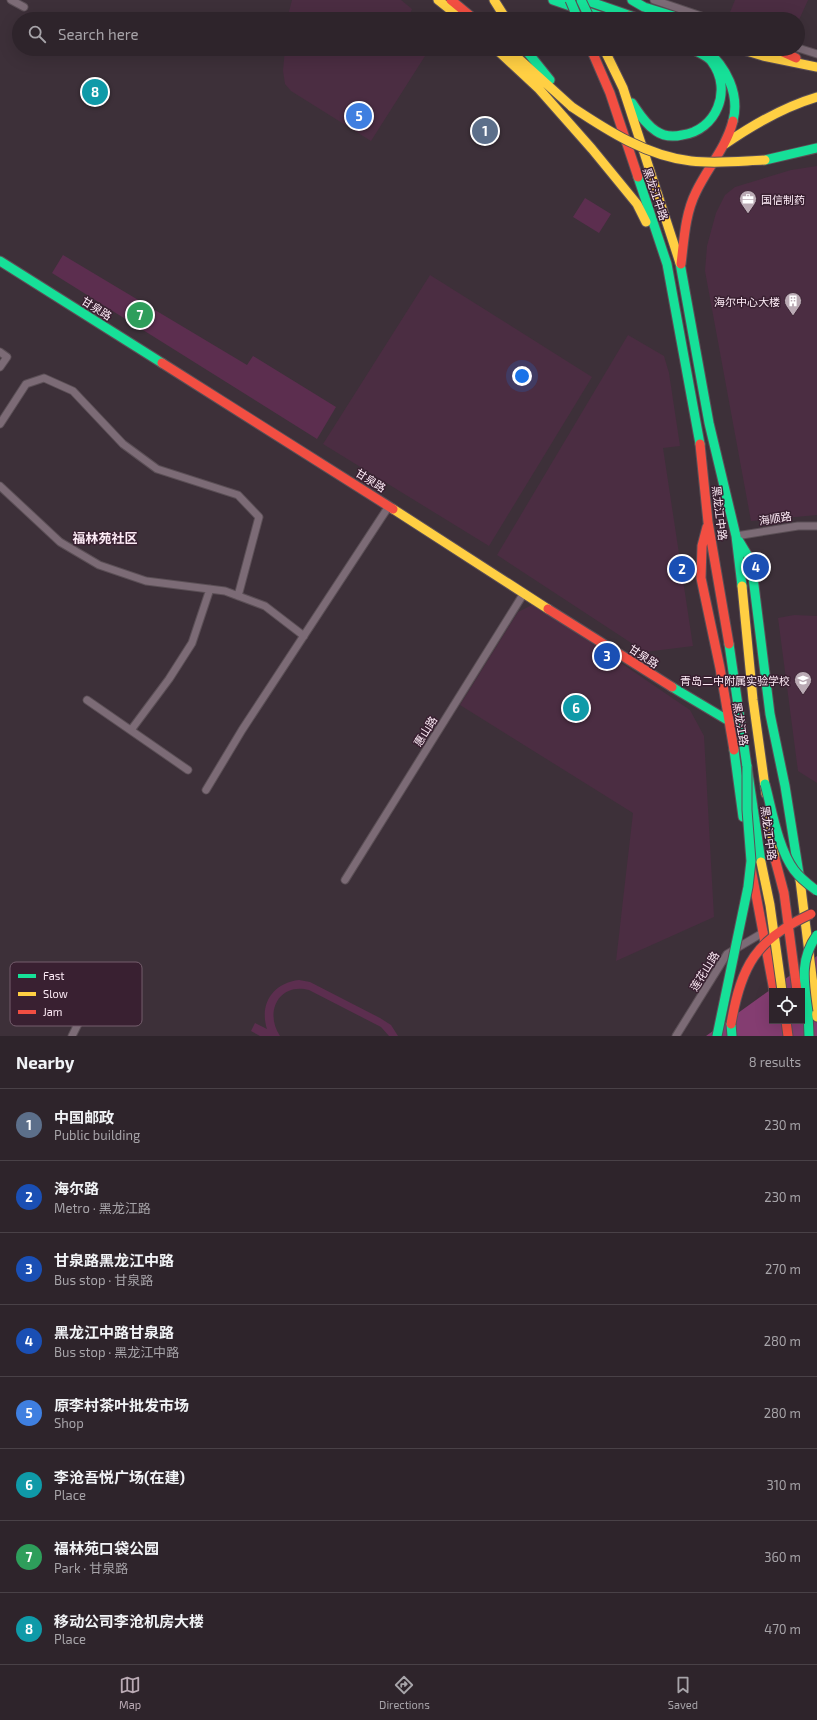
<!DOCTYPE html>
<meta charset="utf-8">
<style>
:root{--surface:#2e242b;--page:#362c33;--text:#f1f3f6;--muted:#a7a4a9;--line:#494147;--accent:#baaab4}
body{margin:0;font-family:"Exo 2","Noto Sans SC",sans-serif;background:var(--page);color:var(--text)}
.controls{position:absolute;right:12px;bottom:12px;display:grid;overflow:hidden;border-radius:0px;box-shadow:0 4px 16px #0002}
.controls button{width:36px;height:36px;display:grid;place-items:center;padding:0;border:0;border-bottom:1px solid var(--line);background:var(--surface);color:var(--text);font:20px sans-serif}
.you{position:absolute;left:522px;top:376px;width:14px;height:14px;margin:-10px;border:3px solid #fff;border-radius:50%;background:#1a73e8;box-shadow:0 0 0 6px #1a73e833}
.badge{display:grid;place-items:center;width:26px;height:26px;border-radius:50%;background:var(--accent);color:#fff;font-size:13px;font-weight:700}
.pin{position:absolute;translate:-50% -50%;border:2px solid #fff;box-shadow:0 1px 4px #0006}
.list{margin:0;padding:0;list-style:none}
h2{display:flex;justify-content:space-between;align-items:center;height:52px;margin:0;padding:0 16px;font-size:17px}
h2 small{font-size:13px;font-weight:400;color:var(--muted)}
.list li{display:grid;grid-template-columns:26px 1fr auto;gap:12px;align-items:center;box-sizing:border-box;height:72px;padding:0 16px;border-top:1px solid var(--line)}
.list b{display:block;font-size:15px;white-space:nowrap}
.list p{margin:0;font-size:13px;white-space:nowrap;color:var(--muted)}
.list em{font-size:13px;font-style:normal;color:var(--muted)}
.icon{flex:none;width:22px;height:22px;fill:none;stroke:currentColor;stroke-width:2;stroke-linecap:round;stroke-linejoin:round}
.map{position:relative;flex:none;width:817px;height:1036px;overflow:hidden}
.search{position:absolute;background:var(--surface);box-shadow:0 4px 16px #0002;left:12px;right:12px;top:12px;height:44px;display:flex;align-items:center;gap:10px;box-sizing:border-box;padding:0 14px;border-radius:22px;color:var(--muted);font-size:15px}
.sheet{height:628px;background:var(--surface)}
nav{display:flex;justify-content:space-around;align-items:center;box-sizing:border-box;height:56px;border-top:1px solid var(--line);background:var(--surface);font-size:11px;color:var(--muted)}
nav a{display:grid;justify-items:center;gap:2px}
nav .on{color:var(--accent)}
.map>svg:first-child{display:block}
.built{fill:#4b2d42}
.green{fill:#5c2e4f}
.water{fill:#843d71;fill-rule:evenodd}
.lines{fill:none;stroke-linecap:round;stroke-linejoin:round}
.street-casing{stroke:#5b4f56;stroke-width:9}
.fast-casing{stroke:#5b4f56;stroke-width:11}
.slow-casing{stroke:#5b4f56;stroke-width:11}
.jam-casing{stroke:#5b4f56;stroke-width:11}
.street{stroke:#7c6b76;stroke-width:7}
.fast{stroke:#16e098;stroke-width:9}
.slow{stroke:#ffcf43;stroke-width:9}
.jam{stroke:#f24e42;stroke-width:9}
.fast-bridge-casing{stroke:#5b4f56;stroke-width:11;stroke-linecap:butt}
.slow-bridge-casing{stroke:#5b4f56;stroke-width:11;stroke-linecap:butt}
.jam-bridge-casing{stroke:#5b4f56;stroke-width:11;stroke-linecap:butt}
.fast-bridge{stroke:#16e098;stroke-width:9}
.slow-bridge{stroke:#ffcf43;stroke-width:9}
.jam-bridge{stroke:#f24e42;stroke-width:9}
.labels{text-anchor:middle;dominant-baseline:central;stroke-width:3;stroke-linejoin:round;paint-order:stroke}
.street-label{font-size:11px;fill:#fdebf6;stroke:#392031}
.poi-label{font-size:11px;fill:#fdebf6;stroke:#392031;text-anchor:end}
.quarter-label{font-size:13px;font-weight:bold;fill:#fdebf6;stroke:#392031}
.key{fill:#392031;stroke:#745d6c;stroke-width:1}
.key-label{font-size:11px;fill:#fdebf6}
</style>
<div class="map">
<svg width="817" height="1036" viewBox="0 0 817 1036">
<rect width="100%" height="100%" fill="#3d3039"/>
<path class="built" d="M 292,0 L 401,0 L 412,9 L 408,19 L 287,19 Z
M 735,0 L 808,0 L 798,22 L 798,19 L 734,19 L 728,17 Z
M 285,49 L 413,49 L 425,56 L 371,141 L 291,91 L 285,84 L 283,71 Z
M 817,166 L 817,515 L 751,521 L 705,271 L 707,246 L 716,213 L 725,195 L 735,187 L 791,170 Z
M 430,275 L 592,377 L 489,546 L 323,444 Z
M 628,335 L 664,356 L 669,373 L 680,446 L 663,448 L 693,646 L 645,652 L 497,555 Z
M 534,604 L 690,710 L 704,736 L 714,917 L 616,961 L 633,813 L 460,705 L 518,612 Z
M 794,615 L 817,616 L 817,783 L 798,771 L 778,618 Z"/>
<path class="green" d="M 585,198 L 611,214 L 599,233 L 573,217 Z
M 63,255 L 247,365 L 253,356 L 336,407 L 317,439 L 52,273 Z
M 299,980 L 310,982 L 380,1018 L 391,1025 L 398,1036 L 389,1036 L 381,1027 L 309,990 C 279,982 264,1012 280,1036 L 260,1036 L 251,1031 L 255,1023 L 267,1029 C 259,1004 273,983 299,980 Z"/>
<path class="water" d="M 817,956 L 817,1036 L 706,1036 ZM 772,991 L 802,991 L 802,1021 L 772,1021 Z"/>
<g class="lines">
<defs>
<path id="street" d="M 11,0 L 24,7
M 654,0 L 710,19
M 798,48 L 817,54
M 0,352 L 7,357 L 0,367
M 0,424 L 26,384 L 44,378 L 73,391 L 123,444 L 157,469 L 238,495 L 259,517 L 238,596
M 0,486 L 60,542 L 99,565 L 146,581 L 225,591 L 265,606 L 304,636
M 736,536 L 798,526 L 817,526
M 87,700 L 188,770
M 131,730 L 169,679 L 192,643 L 210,589
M 206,790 L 242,730 L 389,506
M 345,880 L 524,593
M 72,1036 L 87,1006
M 676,1036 L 727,954 L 764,932"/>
<path id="fast" d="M 553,0 L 608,19
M 585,0 L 637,18
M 632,0 L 644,7 L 683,19
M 525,49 L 550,80
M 705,49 C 726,66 740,94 733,121
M 632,103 C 639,113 645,124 656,131 C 663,136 673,137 682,135 C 716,131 733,90 712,62 C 708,56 699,53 692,49
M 765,160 L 817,148
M 638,177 L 667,264 L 700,444
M 0,261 L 162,363
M 680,263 L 709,423 L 736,536 L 742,586
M 739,541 L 751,561 L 770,714 L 785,786 L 800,880
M 729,644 L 761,862
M 672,687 L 729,721
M 734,750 L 743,817
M 808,1012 L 809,1036
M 731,1024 L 732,1036"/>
<path id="slow" d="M 438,0 L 462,19
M 494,0 L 506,19
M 496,49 L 539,89 L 592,149 L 637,204 L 646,222
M 508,49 L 572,107
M 604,49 L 623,88 L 680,263
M 740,49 L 763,56 L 817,67
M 725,144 C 754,124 783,107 817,97
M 393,509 L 548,609
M 742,586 L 753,700 L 766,794
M 769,814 L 775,859
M 800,880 L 817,1017"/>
<path id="jam" d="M 451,0 L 474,19
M 629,16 L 637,19
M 591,49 L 610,93 L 638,177
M 776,49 L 796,58
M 681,264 C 684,240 685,214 696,192 C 708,167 726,148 733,121
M 162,363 L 393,509
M 700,444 L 708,522 L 729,644
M 707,527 L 702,546 L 701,578 L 720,668 L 734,750
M 548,609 L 672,687
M 751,868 L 774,991
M 786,1021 L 788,1036"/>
</defs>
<use href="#street" class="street-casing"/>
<use href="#fast" class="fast-casing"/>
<use href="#slow" class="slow-casing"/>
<use href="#jam" class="jam-casing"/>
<use href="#street" class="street"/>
<use href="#fast" class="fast"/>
<use href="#slow" class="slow"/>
<use href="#jam" class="jam"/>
<defs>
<path id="fast-bridge" d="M 570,0 L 578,19
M 581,0 L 590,19
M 765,784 C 772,810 778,848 794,870 C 800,878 809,885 817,891
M 808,1012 C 804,983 799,960 817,935
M 717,1036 L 748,887 L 751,861 L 747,810 L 747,766"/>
<path id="slow-bridge" d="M 572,107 C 608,131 647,156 691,161 C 716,164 741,161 765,160
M 761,862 L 770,905 L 782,991"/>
<path id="jam-bridge" d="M 775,859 L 784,893 L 797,991
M 731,1024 C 741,966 756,939 811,914"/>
</defs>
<use href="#fast-bridge" class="fast-bridge-casing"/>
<use href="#slow-bridge" class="slow-bridge-casing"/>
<use href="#jam-bridge" class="jam-bridge-casing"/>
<use href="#fast-bridge" class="fast-bridge"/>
<use href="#slow-bridge" class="slow-bridge"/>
<use href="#jam-bridge" class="jam-bridge"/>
</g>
<defs>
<symbol id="office-pin" viewBox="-11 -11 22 30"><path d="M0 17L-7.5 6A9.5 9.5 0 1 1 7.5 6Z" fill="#baaab4" stroke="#392031"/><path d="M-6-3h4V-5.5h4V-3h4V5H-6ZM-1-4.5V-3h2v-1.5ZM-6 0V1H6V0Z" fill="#fff"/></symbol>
<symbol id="building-pin" viewBox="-11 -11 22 30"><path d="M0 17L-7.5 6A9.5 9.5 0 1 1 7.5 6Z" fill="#baaab4" stroke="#392031"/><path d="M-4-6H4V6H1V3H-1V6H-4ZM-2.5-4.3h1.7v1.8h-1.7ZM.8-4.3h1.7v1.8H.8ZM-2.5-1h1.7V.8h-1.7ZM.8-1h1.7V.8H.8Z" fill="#fff"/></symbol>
<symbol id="school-pin" viewBox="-11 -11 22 30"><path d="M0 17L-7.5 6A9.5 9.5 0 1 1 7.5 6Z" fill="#baaab4" stroke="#392031"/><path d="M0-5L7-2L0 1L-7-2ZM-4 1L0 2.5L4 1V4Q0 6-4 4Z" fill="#fff"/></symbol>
</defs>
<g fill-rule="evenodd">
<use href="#office-pin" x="738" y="189" width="20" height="27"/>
<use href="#building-pin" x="783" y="291" width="20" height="27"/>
<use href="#school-pin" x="793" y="670" width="20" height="27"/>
</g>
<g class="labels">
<g class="street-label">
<text transform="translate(656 194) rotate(71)">黑龙江中路</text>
<text transform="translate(97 308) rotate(32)">甘泉路</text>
<text transform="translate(371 480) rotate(32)">甘泉路</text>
<text transform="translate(720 513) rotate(83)">黑龙江中路</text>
<text transform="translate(775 518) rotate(-9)">海顺路</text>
<text transform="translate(644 656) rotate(33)">甘泉路</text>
<text transform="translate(741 724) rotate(80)">黑龙江路</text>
<text transform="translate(425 731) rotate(-58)">惠山路</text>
<text transform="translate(769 833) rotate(82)">黑龙江中路</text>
<text transform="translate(704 971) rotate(-58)">莲花山路</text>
</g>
<g class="poi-label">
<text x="761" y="199" text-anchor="start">国信制药</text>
<text x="780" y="301">海尔中心大楼</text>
<text x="790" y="680">青岛二中附属实验学校</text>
</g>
<g class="quarter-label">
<text x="105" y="538">福林苑社区</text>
</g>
</g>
<rect x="10" y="962" width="132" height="64" rx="6" class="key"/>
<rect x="18" y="974" width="18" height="4" fill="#16e098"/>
<rect x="18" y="992" width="18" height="4" fill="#ffcf43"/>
<rect x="18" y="1010" width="18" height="4" fill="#f24e42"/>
<g class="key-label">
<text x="43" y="980">Fast</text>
<text x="43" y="998">Slow</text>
<text x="43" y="1016">Jam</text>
</g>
</svg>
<div class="controls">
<button><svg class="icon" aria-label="locate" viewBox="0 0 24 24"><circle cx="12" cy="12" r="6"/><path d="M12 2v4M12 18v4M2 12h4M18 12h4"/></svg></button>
</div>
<div class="you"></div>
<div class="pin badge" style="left:485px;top:131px;background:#5c6f8a">1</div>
<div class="pin badge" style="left:682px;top:569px;background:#1a4fb4">2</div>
<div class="pin badge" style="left:607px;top:656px;background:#1a4fb4">3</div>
<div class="pin badge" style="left:756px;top:567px;background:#1a4fb4">4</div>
<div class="pin badge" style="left:359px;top:116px;background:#3f7fe0">5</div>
<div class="pin badge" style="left:576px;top:708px;background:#0f9aa8">6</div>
<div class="pin badge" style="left:140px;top:315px;background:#2e9e5b">7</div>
<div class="pin badge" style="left:95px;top:92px;background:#0f9aa8">8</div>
<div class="search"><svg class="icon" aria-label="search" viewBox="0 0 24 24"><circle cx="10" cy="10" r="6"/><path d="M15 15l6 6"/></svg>Search here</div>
</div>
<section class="sheet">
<h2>Nearby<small>8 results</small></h2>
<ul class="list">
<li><span class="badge" style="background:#5c6f8a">1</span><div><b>中国邮政</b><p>Public building</p></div><em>230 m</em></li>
<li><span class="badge" style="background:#1a4fb4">2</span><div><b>海尔路</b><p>Metro · 黑龙江路</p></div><em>230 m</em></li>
<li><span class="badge" style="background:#1a4fb4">3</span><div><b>甘泉路黑龙江中路</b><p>Bus stop · 甘泉路</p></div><em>270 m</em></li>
<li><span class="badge" style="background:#1a4fb4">4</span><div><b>黑龙江中路甘泉路</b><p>Bus stop · 黑龙江中路</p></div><em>280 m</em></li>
<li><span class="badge" style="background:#3f7fe0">5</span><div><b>原李村茶叶批发市场</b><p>Shop</p></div><em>280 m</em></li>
<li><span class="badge" style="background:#0f9aa8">6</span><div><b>李沧吾悦广场(在建)</b><p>Place</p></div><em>310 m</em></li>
<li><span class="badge" style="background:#2e9e5b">7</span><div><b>福林苑口袋公园</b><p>Park · 甘泉路</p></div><em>360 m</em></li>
<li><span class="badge" style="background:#0f9aa8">8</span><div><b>移动公司李沧机房大楼</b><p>Place</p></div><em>470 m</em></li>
</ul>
</section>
<nav>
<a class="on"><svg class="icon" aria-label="map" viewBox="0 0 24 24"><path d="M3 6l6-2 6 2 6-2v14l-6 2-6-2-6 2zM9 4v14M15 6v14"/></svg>Map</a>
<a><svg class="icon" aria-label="directions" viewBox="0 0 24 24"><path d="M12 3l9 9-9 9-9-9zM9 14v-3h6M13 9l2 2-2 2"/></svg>Directions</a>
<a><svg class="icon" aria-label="saved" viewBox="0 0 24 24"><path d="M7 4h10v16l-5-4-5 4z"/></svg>Saved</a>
</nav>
